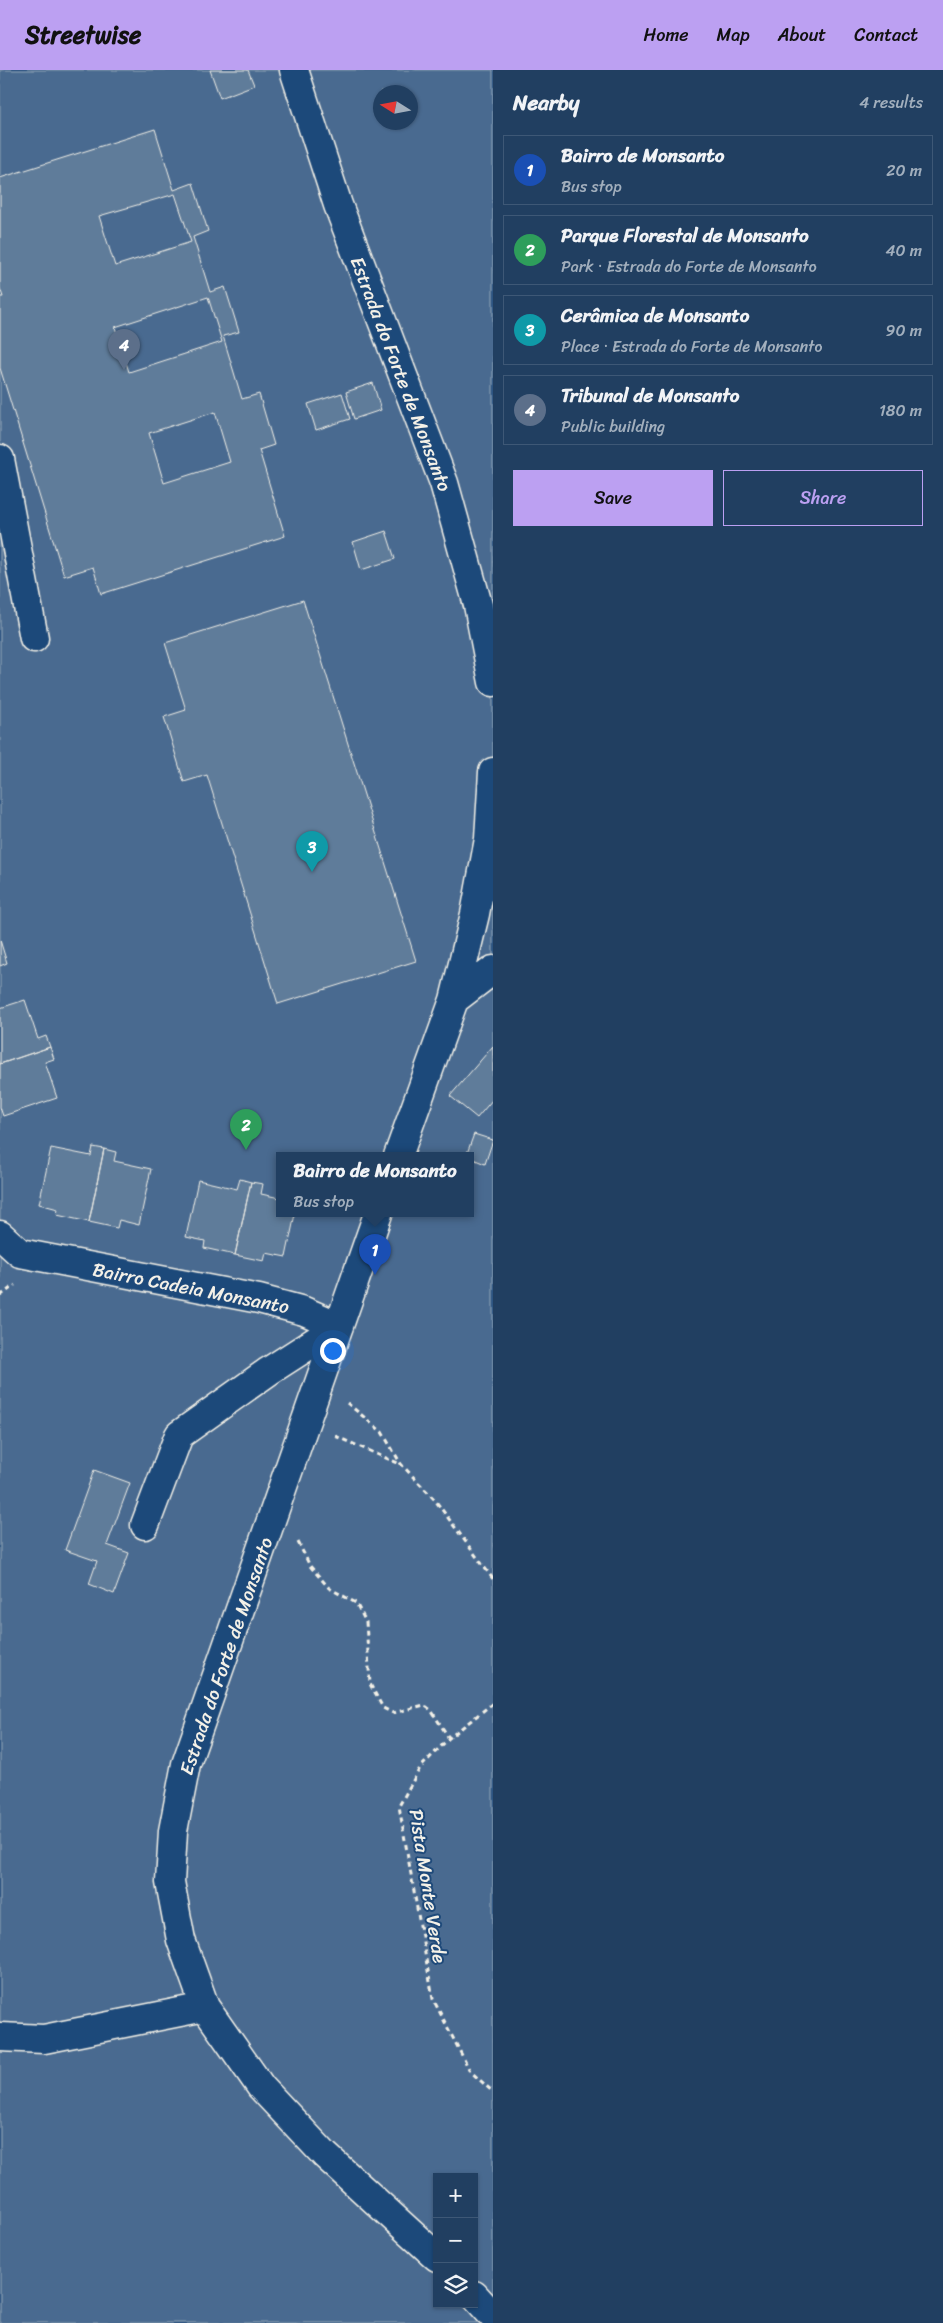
<!DOCTYPE html>
<meta charset="utf-8">
<style>
:root{--surface:#213f61;--page:#294667;--text:#f1f3f6;--muted:#a2afbd;--line:#3e5876;--accent:#bca0f2}
body{margin:0;font-family:Sriracha,sans-serif;background:var(--page);color:var(--text)}
.controls{position:absolute;right:15px;bottom:15px;display:grid;overflow:hidden;border-radius:0px;box-shadow:0 1px 4px #0004}
.controls button{width:45px;height:45px;display:grid;place-items:center;padding:0;border:0;border-bottom:1px solid var(--line);background:var(--surface);color:var(--text);font:25px sans-serif}
.compass{position:absolute;left:373px;top:15px;width:45px;height:45px;border-radius:50%;background:var(--surface);box-shadow:0 1px 4px #0004;rotate:281deg}
.you{position:absolute;left:332px;top:1280px;width:18px;height:18px;margin:-12px;border:4px solid #fff;border-radius:50%;background:#1a73e8;box-shadow:0 0 0 8px #1a73e833}
.badge{display:grid;place-items:center;width:32px;height:32px;border-radius:50%;background:var(--accent);color:#fff;font-size:16px;font-weight:700}
.pin{position:absolute;translate:-50% -41px;filter:drop-shadow(0 1px 2px #0008)}
.pin::after{content:'';position:absolute;top:26px;width:18px;height:15px;background:inherit;clip-path:polygon(0 0,100% 0,50% 100%)}
.popup{position:absolute;left:276px;top:1082px;width:198px;height:65px;box-sizing:border-box;display:grid;place-content:center;border-radius:0px;background:var(--surface);filter:drop-shadow(0 1px 4px #0005);font-size:16px;white-space:nowrap;color:var(--muted)}
.popup b{font-size:19px;color:var(--text)}
.popup::after{content:'';position:absolute;left:50%;top:100%;margin-left:-10px;border:10px solid transparent;border-top-color:var(--surface)}
.list{margin:0;padding:0;list-style:none}
h2{display:flex;justify-content:space-between;align-items:center;height:65px;margin:0;padding:0 20px;font-size:21px}
h2 small{font-size:16px;font-weight:400;color:var(--muted)}
.list li{display:grid;grid-template-columns:32px 1fr auto;gap:15px;align-items:center;box-sizing:border-box;height:70px;margin:0 10px 10px;padding:0 10px;border:1px solid var(--line);border-radius:0px}
.list b{display:block;font-size:19px;white-space:nowrap}
.list p{margin:0;font-size:16px;white-space:nowrap;color:var(--muted)}
.list em{font-size:16px;font-style:normal;color:var(--muted)}
.actions{display:flex;gap:10px;padding:15px 20px}
.actions a{flex:1;padding:11px 0;border:1px solid var(--accent);border-radius:0px;text-align:center;font-size:18px;color:var(--accent)}
.actions .main{background:var(--accent);color:#111}
.icon{flex:none;width:28px;height:28px;fill:none;stroke:currentColor;stroke-width:2;stroke-linecap:round;stroke-linejoin:round}
.map{position:relative;flex:none;width:493px;height:2253px;overflow:hidden}
header{display:flex;align-items:center;gap:30px;box-sizing:border-box;height:70px;padding:0 25px;background:var(--accent);color:#111}
header strong{font-size:24px}
nav{display:flex;gap:28px;margin-inline-start:auto;font-size:18px}
main{display:flex}
aside{flex:1;background:var(--surface)}
.map>svg:first-child{display:block}
.green{fill:#496b90;stroke:#9eaebc;fill-rule:evenodd}
.building{fill:#5e7b9a;stroke:#f4f1e8;fill-rule:evenodd}
.lines{fill:none;stroke-linecap:round;stroke-linejoin:round}
.minor-casing{stroke:#f4f1e8;stroke-width:31}
.path{stroke:#f4f1e8;stroke-width:3;stroke-dasharray:5 4;stroke-linecap:butt}
.minor{stroke:#1f4a7a;stroke-width:28}
.labels{text-anchor:middle;dominant-baseline:central;stroke-width:4;stroke-linejoin:round;paint-order:stroke}
.street-label{font-size:19px;fill:#f4f1e8;stroke:#1f4a7a}
</style>
<header>
<strong>Streetwise</strong>
<nav><a>Home</a><a>Map</a><a>About</a><a>Contact</a></nav>
</header>
<main>
<div class="map">
<svg width="493" height="2253" viewBox="0 0 493 2253">
<rect width="100%" height="100%" fill="#2c5481"/>
<filter id="ink" filterUnits="userSpaceOnUse"><feTurbulence type="fractalNoise" baseFrequency=".02" numOctaves="2"/><feDisplacementMap in="SourceGraphic" scale="10" xChannelSelector="R" yChannelSelector="G"/><feConvolveMatrix kernelMatrix="1 2 1 2 8 2 1 2 1" color-interpolation-filters="sRGB"/></filter>
<g filter="url(#ink)">
<path class="green" d="M 0,0 L 493,0 L 493,2253 L 0,2253 ZM 380,22 L 410,22 L 410,52 L 380,52 ZM 280,1086 L 470,1086 L 470,1144 L 280,1144 ZM 437,2107 L 474,2107 L 474,2234 L 437,2234 Z"/>
<path class="building" d="M 210,0 L 248,0 L 254,15 L 220,28 Z
M 155,59 L 174,120 L 193,113 L 208,161 L 193,167 L 210,222 L 225,217 L 239,262 L 223,266 L 242,329 L 259,324 L 274,375 L 259,380 L 285,466 L 101,524 L 93,497 L 64,506 L 0,298 L 0,227 L 3,227 L 0,218 L 0,108 ZM 175,124 L 191,172 L 115,196 L 99,146 ZM 208,227 L 222,272 L 129,302 L 115,257 ZM 215,342 L 230,392 L 164,413 L 149,363 Z
M 373,313 L 381,340 L 354,349 L 346,322 Z
M 342,323 L 350,349 L 316,360 L 308,334 Z
M 386,461 L 395,489 L 361,500 L 353,472 Z
M 303,530 L 416,891 L 278,934 L 207,705 L 184,712 L 164,647 L 186,640 L 165,573 Z
M 0,870 L 7,893 L 0,896 Z
M 25,930 L 38,969 L 46,966 L 50,977 L 0,994 L 0,938 Z
M 493,976 L 493,1029 L 477,1048 L 450,1026 Z
M 50,977 L 54,989 L 45,992 L 57,1028 L 3,1046 L 0,1037 L 0,994 Z
M 474,1064 L 493,1070 L 485,1094 L 466,1086 Z
M 93,1077 L 104,1079 L 89,1152 L 57,1145 L 58,1139 L 39,1134 L 51,1078 L 91,1086 Z
M 104,1079 L 116,1082 L 114,1091 L 151,1099 L 139,1155 L 119,1150 L 117,1158 L 89,1152 Z
M 240,1109 L 251,1112 L 235,1185 L 204,1178 L 205,1171 L 186,1167 L 198,1110 L 237,1119 Z
M 251,1112 L 263,1114 L 261,1124 L 280,1128 L 280,1144 L 295,1144 L 286,1187 L 266,1183 L 264,1191 L 235,1185 Z
M 94,1400 L 130,1413 L 107,1475 L 129,1483 L 114,1524 L 89,1514 L 97,1491 L 65,1480 Z"/>
<g class="lines">
<defs>
<path id="minor" d="M 294,0 L 338,135 L 444,413 L 478,535 L 493,612
M 0,389 L 34,568
M 454,930 L 493,900
M 398,1086 L 454,930 L 475,844 L 489,769 L 493,702
M 378,1144 L 186,1694 L 173,1761 L 170,1812 L 181,1870 L 205,1937 L 261,2017 L 325,2085 L 437,2187
M 0,1165 L 20,1183 L 259,1229 L 304,1241 L 339,1256
M 145,1455 L 179,1365 L 269,1301 L 339,1256
M 0,1967 L 44,1969 L 205,1937
M 474,2225 L 493,2246"/>
</defs>
<use href="#minor" class="minor-casing"/>
<path class="path" d="M 0,1226 L 15,1215
M 347,1333 L 382,1362 L 401,1394 L 435,1430 L 493,1509
M 335,1366 L 400,1394
M 298,1472 L 310,1496 L 329,1518 L 356,1533 L 366,1552 L 370,1614 L 383,1638 L 393,1643 L 424,1635 L 431,1640 L 449,1668
M 493,1633 L 449,1668 L 420,1698 L 399,1736 L 433,1929 L 470,2001 L 493,2022"/>
<use href="#minor" class="minor"/>
</g>
</g>
<g class="labels">
<g class="street-label">
<text transform="translate(401 304) rotate(69)">Estrada do Forte de Monsanto</text>
<text transform="translate(191 1218) rotate(11)">Bairro Cadeia Monsanto</text>
<text transform="translate(226 1586) rotate(-71)">Estrada do Forte de Monsanto</text>
<text transform="translate(428 1816) rotate(81)">Pista Monte Verde</text>
</g>
</g>
</svg>
<div class="controls">
<button>+</button>
<button>−</button>
<button><svg class="icon" aria-label="layers" viewBox="0 0 24 24"><path d="M12 4l9 5-9 5-9-5zM3 14l9 5 9-5"/></svg></button>
</div>
<svg class="compass" viewBox="-18 -18 36 36"><path d="M0-13l5 13h-10z" fill="#e53935"/><path d="M0 13l5-13h-10z" fill="#a2afbd"/></svg>
<div class="you"></div>
<div class="pin badge" style="left:375px;top:1205px;background:#1a4fb4">1</div>
<div class="popup"><b>Bairro de Monsanto</b>Bus stop</div>
<div class="pin badge" style="left:246px;top:1080px;background:#2e9e5b">2</div>
<div class="pin badge" style="left:312px;top:802px;background:#0f9aa8">3</div>
<div class="pin badge" style="left:124px;top:300px;background:#5c6f8a">4</div>
</div>
<aside>
<h2>Nearby<small>4 results</small></h2>
<ul class="list">
<li><span class="badge" style="background:#1a4fb4">1</span><div><b>Bairro de Monsanto</b><p>Bus stop</p></div><em>20 m</em></li>
<li><span class="badge" style="background:#2e9e5b">2</span><div><b>Parque Florestal de Monsanto</b><p>Park · Estrada do Forte de Monsanto</p></div><em>40 m</em></li>
<li><span class="badge" style="background:#0f9aa8">3</span><div><b>Cerâmica de Monsanto</b><p>Place · Estrada do Forte de Monsanto</p></div><em>90 m</em></li>
<li><span class="badge" style="background:#5c6f8a">4</span><div><b>Tribunal de Monsanto</b><p>Public building</p></div><em>180 m</em></li>
</ul>
<div class="actions"><a class="main">Save</a><a>Share</a></div>
</aside>
</main>
